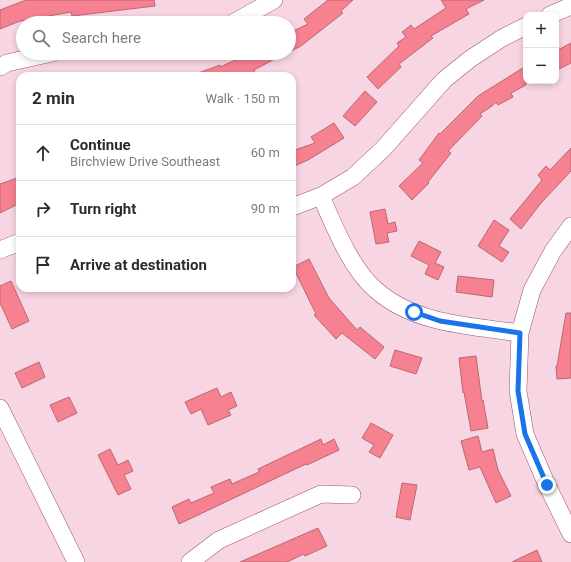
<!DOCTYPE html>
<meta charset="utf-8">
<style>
:root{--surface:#fff;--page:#f7f7f7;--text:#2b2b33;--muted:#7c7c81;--line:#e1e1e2}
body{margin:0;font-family:Roboto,sans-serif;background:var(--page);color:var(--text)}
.controls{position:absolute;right:12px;top:12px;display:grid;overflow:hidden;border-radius:8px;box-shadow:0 2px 6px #0003}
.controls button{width:36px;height:36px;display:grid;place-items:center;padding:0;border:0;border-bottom:1px solid var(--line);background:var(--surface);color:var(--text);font:20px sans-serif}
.stop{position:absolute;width:12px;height:12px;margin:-9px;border:3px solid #1a73e8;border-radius:50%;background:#fff}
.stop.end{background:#1a73e8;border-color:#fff;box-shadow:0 1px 4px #0008}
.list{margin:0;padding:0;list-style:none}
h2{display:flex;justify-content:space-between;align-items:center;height:52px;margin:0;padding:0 16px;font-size:17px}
h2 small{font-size:13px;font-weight:400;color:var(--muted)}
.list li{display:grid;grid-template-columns:26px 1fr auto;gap:12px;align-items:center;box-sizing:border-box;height:56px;padding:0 16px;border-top:1px solid var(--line)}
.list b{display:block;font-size:15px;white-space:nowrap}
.list p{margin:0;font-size:13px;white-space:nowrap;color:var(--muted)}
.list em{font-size:13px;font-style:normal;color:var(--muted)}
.icon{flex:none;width:22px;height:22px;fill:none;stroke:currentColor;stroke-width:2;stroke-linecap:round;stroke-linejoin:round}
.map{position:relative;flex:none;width:571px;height:562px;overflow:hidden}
.search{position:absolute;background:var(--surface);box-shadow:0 2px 6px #0003;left:16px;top:16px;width:280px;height:44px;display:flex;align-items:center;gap:10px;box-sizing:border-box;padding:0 14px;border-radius:22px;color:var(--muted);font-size:15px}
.panel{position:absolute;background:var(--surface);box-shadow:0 2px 6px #0003;left:16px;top:72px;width:280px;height:220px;border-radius:12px}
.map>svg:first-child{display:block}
.building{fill:#f68191;stroke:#ba6872}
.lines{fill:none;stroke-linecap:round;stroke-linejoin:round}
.minor-casing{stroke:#9e5475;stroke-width:18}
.minor{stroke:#fff;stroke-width:17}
.route{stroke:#1a73e8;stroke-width:5}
</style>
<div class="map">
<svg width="571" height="562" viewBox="0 0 571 562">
<rect width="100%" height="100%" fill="#f7d5e2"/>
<path class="building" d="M 26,0 L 154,0 L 155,6 L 72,16 L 71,12 L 20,21 L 0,29 L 0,10 Z
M 328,0 L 353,0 L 341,11 L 343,13 L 301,46 L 289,52 L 289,33 L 308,24 L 304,19 Z
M 441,0 L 484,0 L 466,9 L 469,14 L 431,36 L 433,38 L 399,64 L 401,67 L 378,89 L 367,77 L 399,46 L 397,43 L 406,37 L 402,32 L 411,25 L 414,29 L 446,8 Z
M 571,43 L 571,63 L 559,69 L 556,63 L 556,51 Z
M 251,53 L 286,53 L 254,70 L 256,76 L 193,76 L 193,75 L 220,65 L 220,67 Z
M 526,66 L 526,85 L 511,93 L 513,97 L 498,105 L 496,102 L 492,106 L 480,114 L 482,116 L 448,151 L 451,153 L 428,182 L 429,183 L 412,200 L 399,186 L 423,163 L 419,160 L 439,133 L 440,134 L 478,96 Z
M 365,91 L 377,102 L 355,126 L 343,116 Z
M 334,123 L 344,138 L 308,160 L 292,167 L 292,151 L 315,143 L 311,137 Z
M 571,148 L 571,171 L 541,203 L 521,229 L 510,219 L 542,180 L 538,175 L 546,166 L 550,170 Z
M 20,177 L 20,203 L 0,213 L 0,184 Z
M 385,209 L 388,224 L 395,222 L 397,231 L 387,233 L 389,242 L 376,244 L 370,212 Z
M 494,220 L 509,230 L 499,246 L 509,252 L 502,262 L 478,246 Z
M 419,241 L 441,252 L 435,263 L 444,267 L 438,280 L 425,274 L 429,265 L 411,256 Z
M 309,259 L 329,298 L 357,330 L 360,327 L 384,347 L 375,359 L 342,333 L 336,339 L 314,315 L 316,314 L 293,267 Z
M 458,276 L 494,280 L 492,297 L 456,292 Z
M 11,281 L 29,321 L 12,329 L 0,303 L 0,286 Z
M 566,313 L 571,313 L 571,378 L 557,379 L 556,366 L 557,366 Z
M 395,350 L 422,358 L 416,374 L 390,366 Z
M 476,356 L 482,401 L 483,400 L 488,428 L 471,431 L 464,392 L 463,393 L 459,358 Z
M 39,362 L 45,377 L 22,388 L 15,373 Z
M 217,388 L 221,397 L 231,392 L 237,406 L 228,410 L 231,415 L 208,425 L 201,409 L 191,414 L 185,402 Z
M 69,397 L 77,413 L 58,422 L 50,405 Z
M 371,423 L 393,435 L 380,458 L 369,452 L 374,445 L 362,438 Z
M 478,436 L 482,452 L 493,449 L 498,470 L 511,496 L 496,503 L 480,467 L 469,470 L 461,441 Z
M 321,439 L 323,445 L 334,439 L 339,450 L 307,465 L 306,464 L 179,524 L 172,507 L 189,499 L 191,503 L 214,493 L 211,487 L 230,479 L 232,484 L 259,472 L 258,469 Z
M 110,449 L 118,465 L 128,460 L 133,471 L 124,475 L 131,489 L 118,495 L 98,455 Z
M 402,483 L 417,485 L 410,520 L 396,517 Z
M 318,528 L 327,546 L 305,556 L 304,554 L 287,562 L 240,562 Z
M 537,550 L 542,562 L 512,562 Z"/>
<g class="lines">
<defs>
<path id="minor" d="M 550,15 L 571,6
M 233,23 L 274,0
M 0,67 L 7,63 L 52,53
M 321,196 C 334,226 351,269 376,290 C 414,324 471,326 520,333
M 292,207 L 321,196 L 353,177 L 383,149 L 444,80 L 470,59 L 502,38 L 526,26
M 571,226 L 553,251 L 532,290 L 520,333 L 518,391 L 525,434 L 547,485 L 571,534
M 0,250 L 20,242
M 0,408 L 76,562
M 190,562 L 219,540 L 321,494 L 352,495"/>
</defs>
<use href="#minor" class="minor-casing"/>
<use href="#minor" class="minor"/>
</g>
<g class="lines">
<path class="route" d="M 414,312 L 440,321 L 520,333 L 518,391 L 525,434 L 547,485"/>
</g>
</svg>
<div class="controls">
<button>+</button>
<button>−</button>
</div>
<div class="stop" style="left:414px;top:312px"></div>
<div class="stop end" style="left:547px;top:485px"></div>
<div class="search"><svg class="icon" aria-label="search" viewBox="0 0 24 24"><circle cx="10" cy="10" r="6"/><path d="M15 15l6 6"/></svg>Search here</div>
<section class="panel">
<h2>2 min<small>Walk · 150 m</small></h2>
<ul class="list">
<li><svg class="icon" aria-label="ahead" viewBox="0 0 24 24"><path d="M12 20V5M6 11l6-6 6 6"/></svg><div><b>Continue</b><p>Birchview Drive Southeast</p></div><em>60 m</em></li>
<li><svg class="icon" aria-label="right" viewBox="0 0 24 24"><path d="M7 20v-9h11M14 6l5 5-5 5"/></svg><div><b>Turn right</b></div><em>90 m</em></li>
<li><svg class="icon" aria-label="arrive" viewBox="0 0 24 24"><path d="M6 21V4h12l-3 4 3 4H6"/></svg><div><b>Arrive at destination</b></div></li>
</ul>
</section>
</div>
